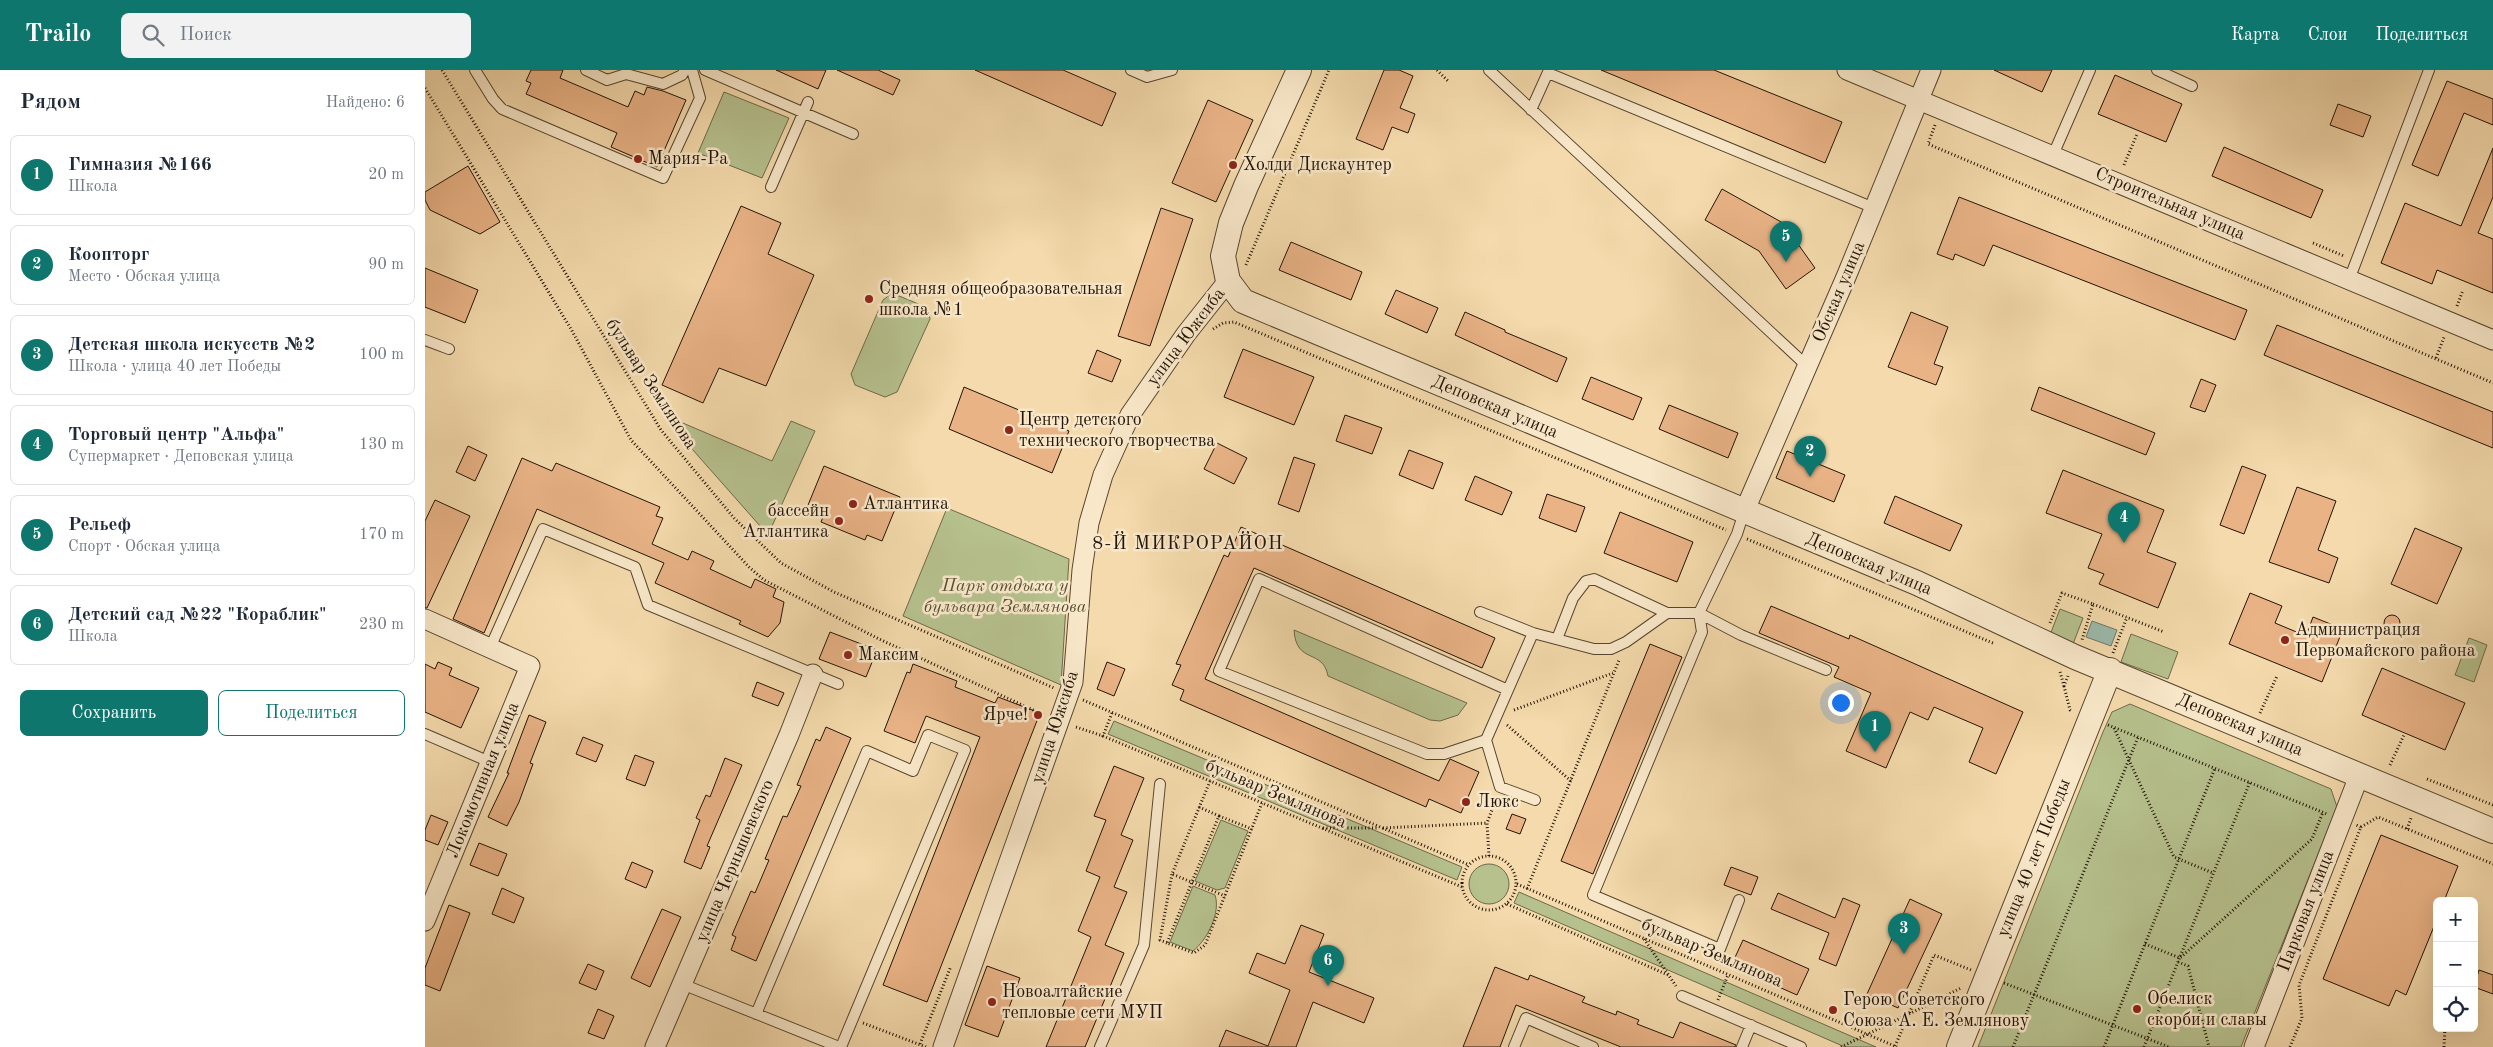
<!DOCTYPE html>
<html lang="ru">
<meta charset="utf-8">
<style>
:root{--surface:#fff;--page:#f2f2f3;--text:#1f2937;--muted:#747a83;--line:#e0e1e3;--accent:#0f766e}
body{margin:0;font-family:"Old Standard TT",serif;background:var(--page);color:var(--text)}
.controls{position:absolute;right:15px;bottom:15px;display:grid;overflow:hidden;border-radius:8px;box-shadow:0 5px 20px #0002}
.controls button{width:45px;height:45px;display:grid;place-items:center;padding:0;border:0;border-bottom:1px solid var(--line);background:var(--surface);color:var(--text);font:25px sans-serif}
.you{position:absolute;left:1415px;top:632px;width:18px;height:18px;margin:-12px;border:4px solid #fff;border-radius:50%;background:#1a73e8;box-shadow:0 0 0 8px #1a73e833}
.badge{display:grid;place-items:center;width:32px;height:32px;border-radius:50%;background:var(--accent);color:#fff;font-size:16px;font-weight:700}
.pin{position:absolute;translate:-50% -41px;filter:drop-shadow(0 1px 2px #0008)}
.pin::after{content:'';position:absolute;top:26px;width:18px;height:15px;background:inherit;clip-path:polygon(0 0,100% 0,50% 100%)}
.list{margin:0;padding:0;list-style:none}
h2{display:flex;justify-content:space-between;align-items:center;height:65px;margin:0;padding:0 20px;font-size:21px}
h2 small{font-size:16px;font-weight:400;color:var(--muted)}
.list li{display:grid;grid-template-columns:32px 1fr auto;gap:15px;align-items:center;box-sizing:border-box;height:80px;margin:0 10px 10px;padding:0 10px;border:1px solid var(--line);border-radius:8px}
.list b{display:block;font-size:19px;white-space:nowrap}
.list p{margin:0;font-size:16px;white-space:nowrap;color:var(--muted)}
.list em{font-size:16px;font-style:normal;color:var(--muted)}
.actions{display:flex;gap:10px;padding:15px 20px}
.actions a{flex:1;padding:11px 0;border:1px solid var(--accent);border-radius:8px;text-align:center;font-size:18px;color:var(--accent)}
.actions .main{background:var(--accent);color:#fff}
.icon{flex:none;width:28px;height:28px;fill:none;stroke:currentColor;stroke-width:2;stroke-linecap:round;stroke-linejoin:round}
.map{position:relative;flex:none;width:2068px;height:977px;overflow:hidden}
header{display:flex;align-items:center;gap:30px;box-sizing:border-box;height:70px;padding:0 25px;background:var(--accent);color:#fff}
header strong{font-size:24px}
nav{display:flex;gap:28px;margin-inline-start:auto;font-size:18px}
.search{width:350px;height:45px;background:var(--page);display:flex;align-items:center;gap:12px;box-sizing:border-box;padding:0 18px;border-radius:8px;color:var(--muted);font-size:19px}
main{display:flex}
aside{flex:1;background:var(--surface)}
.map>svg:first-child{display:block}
.green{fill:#b6c18e;stroke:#6c6a4a}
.water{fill:#9cbaad;stroke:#6c786a}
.building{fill:#e9b386;stroke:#231405}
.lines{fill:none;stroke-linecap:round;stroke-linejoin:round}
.service-casing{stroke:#57462f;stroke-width:12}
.minor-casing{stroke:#57462f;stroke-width:21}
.tertiary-casing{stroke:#57462f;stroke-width:26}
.path{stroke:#231405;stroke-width:3;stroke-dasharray:1 2.5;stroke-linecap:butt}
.service{stroke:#f8e7c9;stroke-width:10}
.minor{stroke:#f8e7c9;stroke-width:19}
.tertiary{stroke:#f8e7c9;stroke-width:24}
.poi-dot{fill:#8f2418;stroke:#f8e7c9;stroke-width:2}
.labels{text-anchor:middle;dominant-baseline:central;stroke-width:5;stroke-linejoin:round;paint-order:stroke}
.poi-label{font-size:18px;fill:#231405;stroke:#f8e7c9;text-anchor:start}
.street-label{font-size:18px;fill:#231405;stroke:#f8e7c9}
.park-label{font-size:18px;font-style:italic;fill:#565135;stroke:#f8e7c9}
.neighbourhood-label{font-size:19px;letter-spacing:1px;fill:#231405;stroke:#f8e7c9}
</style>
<header>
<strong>Trailo</strong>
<div class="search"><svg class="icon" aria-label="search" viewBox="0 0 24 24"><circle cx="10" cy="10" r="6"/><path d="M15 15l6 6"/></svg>Поиск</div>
<nav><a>Карта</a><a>Слои</a><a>Поделиться</a></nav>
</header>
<main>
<aside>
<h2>Рядом<small>Найдено: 6</small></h2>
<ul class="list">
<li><span class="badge">1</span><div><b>Гимназия №166</b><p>Школа</p></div><em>20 m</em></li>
<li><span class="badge">2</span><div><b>Коопторг</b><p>Место · Обская улица</p></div><em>90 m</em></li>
<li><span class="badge">3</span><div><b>Детская школа искусств №2</b><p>Школа · улица 40 лет Победы</p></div><em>100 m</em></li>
<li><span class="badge">4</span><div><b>Торговый центр &quot;Альфа&quot;</b><p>Супермаркет · Деповская улица</p></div><em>130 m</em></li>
<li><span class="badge">5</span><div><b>Рельеф</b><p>Спорт · Обская улица</p></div><em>170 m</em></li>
<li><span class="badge">6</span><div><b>Детский сад №22 &quot;Кораблик&quot;</b><p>Школа</p></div><em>230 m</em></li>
</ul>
<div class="actions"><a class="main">Сохранить</a><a>Поделиться</a></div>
</aside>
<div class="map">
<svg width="2068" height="977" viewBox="0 0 2068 977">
<rect width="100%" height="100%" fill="#f4daac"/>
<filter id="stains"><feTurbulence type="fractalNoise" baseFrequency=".004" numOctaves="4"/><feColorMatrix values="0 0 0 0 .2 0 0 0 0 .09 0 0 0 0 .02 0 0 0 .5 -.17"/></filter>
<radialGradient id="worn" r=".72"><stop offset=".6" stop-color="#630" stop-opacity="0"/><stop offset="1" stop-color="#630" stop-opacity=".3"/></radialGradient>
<path class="green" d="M 299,22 L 364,48 L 337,108 L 273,83 Z
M 467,223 L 503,238 L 505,249 L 472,322 L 460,327 L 430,315 L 426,304 L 458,230 Z
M 239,345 L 347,391 L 366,351 L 390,361 L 343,465 L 245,354 Z
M 522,438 L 644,489 L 636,615 L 478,546 Z
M 1635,539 L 1658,548 L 1648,574 L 1625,565 Z
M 869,560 L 1042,633 L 1033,645 L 1015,651 L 1005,650 L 903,606 C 898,578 871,595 869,560 Z
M 1706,564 L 1753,582 L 1743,609 L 1696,592 Z
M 2044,568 L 2062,575 L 2049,612 L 2030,605 Z
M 1705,634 L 1906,719 L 1912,737 L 1816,977 L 1553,977 L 1678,662 L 1687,642 Z
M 689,651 L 1037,797 L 1032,810 L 683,664 Z
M 796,750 L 823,761 L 800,818 L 792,820 L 770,811 Z
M1044 814a20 20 0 1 1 40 0a20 20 0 1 1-40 0Z
M 768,816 L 790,825 C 796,843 782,870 768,881 L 745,872 Z
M 1094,822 L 1451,977 L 1420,977 L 1089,833 Z"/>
<path class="water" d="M 1667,551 L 1692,560 L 1686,576 L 1661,567 Z"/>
<path class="building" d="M 106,0 L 138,0 L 135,8 L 203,37 L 210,21 L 219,25 L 222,17 L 238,21 L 261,30 L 232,97 L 186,77 L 192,63 L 101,24 L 106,13 L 101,11 Z
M 351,0 L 401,0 L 393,19 Z
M 412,0 L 453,0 L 475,10 L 468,25 Z
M 550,0 L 638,0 L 691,23 L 677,56 Z
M 959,0 L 974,0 L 988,6 L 975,38 L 990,44 L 983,63 L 967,57 L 958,80 L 931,69 Z
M 1176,0 L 1289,0 L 1417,52 L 1400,93 Z
M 1569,0 L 1627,0 L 1617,22 Z
M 1690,5 L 1757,34 L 1741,72 L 1673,44 Z
M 2022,11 L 2068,29 L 2068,55 L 2039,43 L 2013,106 L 1987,95 Z
M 783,30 L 828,50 L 791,132 L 747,113 Z
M 1913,34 L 1946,46 L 1938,67 L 1905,55 Z
M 1799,77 L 1898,120 L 1886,148 L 1787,106 Z
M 2068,78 L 2068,127 L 2053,163 L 2068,169 L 2068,223 L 2012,200 L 2007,214 L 1956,193 L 1980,133 L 2036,156 Z
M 43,96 L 75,152 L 55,164 L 5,140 L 0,130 L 0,122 Z
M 1297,119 L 1358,153 L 1390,198 L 1361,219 L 1334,181 L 1280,150 Z
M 1534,127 L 1822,240 L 1810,270 L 1568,175 L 1559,196 L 1530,184 L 1528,190 L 1512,184 Z
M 316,136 L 356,153 L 343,184 L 389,205 L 341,316 L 294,298 L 278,333 L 237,315 Z
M 736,138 L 768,149 L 725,276 L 693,266 Z
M 866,172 L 937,202 L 926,230 L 854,200 Z
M 0,198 L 53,220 L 40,253 L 0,237 Z
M 971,220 L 1013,238 L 1002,263 L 960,244 Z
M 1040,242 L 1080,260 L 1080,262 L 1142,288 L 1132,312 L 1030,265 Z
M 1486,242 L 1523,257 L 1509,294 L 1518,297 L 1511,315 L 1463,297 Z
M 1852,255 L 2068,342 L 2068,378 L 1839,285 Z
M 818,279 L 889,307 L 869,355 L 799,327 Z
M 672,280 L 696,290 L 687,312 L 663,303 Z
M 1166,307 L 1217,328 L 1208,350 L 1157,329 Z
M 1776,309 L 1791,315 L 1780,342 L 1765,337 Z
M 539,317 L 644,361 L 627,403 L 524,359 Z
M 1614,317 L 1730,363 L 1721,385 L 1606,340 Z
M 1244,335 L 1313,363 L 1303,388 L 1234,359 Z
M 920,345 L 957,358 L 947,384 L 911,371 Z
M 792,373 L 822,388 L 809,414 L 779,399 Z
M 43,376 L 62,385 L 50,411 L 31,402 Z
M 984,380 L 1018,393 L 1008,419 L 974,405 Z
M 1362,381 L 1420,405 L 1409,432 L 1351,408 Z
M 869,387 L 890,394 L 874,442 L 853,434 Z
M 97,388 L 127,401 L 131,393 L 235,437 L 231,446 L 238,448 L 227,474 L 263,490 L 267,481 L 289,491 L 285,499 L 326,518 L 330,509 L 351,519 L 348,527 L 359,532 L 355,553 L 343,567 L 314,554 L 316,551 L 230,513 L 239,493 L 112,439 L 59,563 L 28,549 Z
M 399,396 L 475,427 L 457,471 L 442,465 L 440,470 L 396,452 L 398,447 L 381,440 Z
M 1817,396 L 1841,405 L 1819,464 L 1795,455 Z
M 1638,400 L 1739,440 L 1722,482 L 1751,493 L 1733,538 L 1674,514 L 1679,504 L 1663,498 L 1677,464 L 1621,443 Z
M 1050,406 L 1087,422 L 1077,445 L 1040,430 Z
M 1872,417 L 1911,431 L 1893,480 L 1913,488 L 1904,513 L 1844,492 Z
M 1122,424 L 1160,437 L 1151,462 L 1114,448 Z
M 1470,426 L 1537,455 L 1525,481 L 1459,453 Z
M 10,430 L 45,446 L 2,538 L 0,538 L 0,451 Z
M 1195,442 L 1268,472 L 1252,512 L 1179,483 Z
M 816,457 L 1070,568 L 1057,598 L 829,498 L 780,609 L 1014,711 L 1025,689 L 1054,702 L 1036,743 L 1004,729 L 1001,737 L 755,630 L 759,620 L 747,615 L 756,595 L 751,594 L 799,485 L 803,487 Z
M 1990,458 L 2037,478 L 2012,534 L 1966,514 Z
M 1825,523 L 1857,536 L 1850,553 L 1881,566 L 1888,547 L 1918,559 L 1897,612 L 1804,574 Z
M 1346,536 L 1424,569 L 1425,565 L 1598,642 L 1571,704 L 1544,692 L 1558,658 L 1509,637 L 1503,650 L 1485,642 L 1461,698 L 1421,681 L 1446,623 L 1409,607 L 1414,597 L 1334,563 Z
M1959 553a8 8 0 1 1 16 0a8 8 0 1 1-16 0Z
M 405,562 L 452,580 L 441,607 L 394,589 Z
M 1225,574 L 1257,587 L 1168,804 L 1136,791 Z
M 13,592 L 27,598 L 24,605 L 54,618 L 36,658 L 0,642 L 0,594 L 10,599 Z
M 682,592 L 700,599 L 689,626 L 672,619 Z
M 488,594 L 532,611 L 530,617 L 570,633 L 573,627 L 615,643 L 502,932 L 458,915 L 555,667 L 501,646 L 490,673 L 459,661 L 482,602 L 485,603 Z
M 1957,598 L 2040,633 L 2020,680 L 1937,645 Z
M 332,612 L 359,623 L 353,636 L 327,626 Z
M 104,645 L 121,652 L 105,693 L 108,694 L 94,732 L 82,756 L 63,747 L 84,703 L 82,703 Z
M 401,657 L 426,668 L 331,891 L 306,880 L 311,867 L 307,865 L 326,821 L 330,823 L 344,790 L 340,789 L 358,746 L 362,747 L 376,716 L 372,715 L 391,669 L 395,671 Z
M 158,667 L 178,675 L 171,692 L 151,684 Z
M 210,685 L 229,692 L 220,716 L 201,709 Z
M 300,688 L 317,695 L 282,776 L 285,777 L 276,799 L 259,792 L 275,750 L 271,748 L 281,725 L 285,727 Z
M 689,696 L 719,708 L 696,765 L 708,770 L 689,817 L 702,822 L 680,875 L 699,883 L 660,977 L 621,977 L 666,867 L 653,861 L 675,807 L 661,801 L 681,750 L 669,746 Z
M 1087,744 L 1101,749 L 1095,764 L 1081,759 Z
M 6,745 L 23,752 L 13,775 L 0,770 L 0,760 Z
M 1956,765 L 2033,796 L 2019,831 L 2012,831 L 2012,849 L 1981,925 L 1971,920 L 1964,936 L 1898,909 Z
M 54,773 L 82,784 L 73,806 L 45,795 Z
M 207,792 L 228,801 L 221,818 L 200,809 Z
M 1306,797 L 1333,807 L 1326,825 L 1299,815 Z
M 77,818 L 99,828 L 89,853 L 67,844 Z
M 1353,823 L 1410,848 L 1418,828 L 1435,835 L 1411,896 L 1394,889 L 1404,863 L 1346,839 Z
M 1485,829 L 1517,844 L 1473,938 L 1442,924 Z
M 24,835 L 45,843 L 15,921 L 0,915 L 0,898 Z
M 237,839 L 256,847 L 225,917 L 206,908 Z
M 876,855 L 899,864 L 884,902 L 949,928 L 939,953 L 888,932 L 871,977 L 794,977 L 801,960 L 843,976 L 865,920 L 824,903 L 832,883 L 860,894 Z
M 1318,870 L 1384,899 L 1372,925 L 1306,896 Z
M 163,894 L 179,901 L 171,920 L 154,913 Z
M 562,896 L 595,908 L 573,967 L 540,955 Z
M 1070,897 L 1103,910 L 1105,905 L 1160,927 L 1157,932 L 1191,945 L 1192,941 L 1214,950 L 1212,954 L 1248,968 L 1255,952 L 1311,975 L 1310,977 L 1196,977 L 1091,935 L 1075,977 L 1038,977 Z
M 2054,900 L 2068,905 L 2068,924 L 2049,917 Z
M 173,939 L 189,946 L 179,969 L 163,963 Z"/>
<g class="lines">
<defs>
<path id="service" d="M 50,0 L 68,29 L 77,39 L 238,108 L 275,28 L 267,0
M 161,0 L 182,10 L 201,4 L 238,14 L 257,5 L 260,0
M 280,0 L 428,64
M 706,0 L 722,7 L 747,0
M 1064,0 L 1382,296
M 1732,0 L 1767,16
M 1123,3 L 1449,138
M 1106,40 L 1124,0
M 1628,85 L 1665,0
M 346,117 L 383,32
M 1924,210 L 2004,0
M 0,270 L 24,279
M 1055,542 L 1108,563
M 1132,569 L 1148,528 L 1161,511 L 1169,509 L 1242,543
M 65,578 L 118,459 L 210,497 L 223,535 L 413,614
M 1083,620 L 834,509 L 794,601 L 1002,684 L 1019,684 L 1061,670 L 1108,563 L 1169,579 L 1186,579 L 1201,572 L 1242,543 L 1274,543 L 1316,565 L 1401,600
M 0,664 L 65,692
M 1061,670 L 1075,717 L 1110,730
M 1314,830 L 1295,879 L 1168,825 L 1277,562 L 1274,543 L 1312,464 L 1319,442
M 257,914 L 414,977
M 1257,926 L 1376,977
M 331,944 L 442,681 L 488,701 L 503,665 L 540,680 L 416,977
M 675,977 L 719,875 L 735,714
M 1089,977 L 1101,948 L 1168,977
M 1317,977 L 1326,955"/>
<path id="minor" d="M 1422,0 L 2068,270
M 1319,442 L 1421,207 L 1506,0
M 0,549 L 105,596 L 0,851
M 230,977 L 364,665 L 388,604
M 518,977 L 648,612 L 657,500 L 664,453 L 678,405 L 705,345 L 761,264 L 803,211
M 1829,977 L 1934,706"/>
<path id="tertiary" d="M 874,0 L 821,116 L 806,153 L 798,186 L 803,211 L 818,231 L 1492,513 L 1650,587 L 2068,761
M 1534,977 L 1685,600"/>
</defs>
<use href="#service" class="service-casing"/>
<use href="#minor" class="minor-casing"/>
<use href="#tertiary" class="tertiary-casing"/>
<path class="path" d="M 17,0 L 236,360 L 309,448 L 356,493 L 409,522 L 629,618
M 1012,0 L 1024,12
M 0,18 L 146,259 L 206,370 L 324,497 L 339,510 L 454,569 L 619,645
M 1510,55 L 1503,74 L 2068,313
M 1699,95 L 1712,64
M 1888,173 L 1919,186
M 821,195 L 904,0
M 2032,236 L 2038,220
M 788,259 L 798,253 L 809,252 L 1301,460
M 2011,288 L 2019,267
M 1322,469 L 1570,574
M 1668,534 L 1739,562
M 1625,553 L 1637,523 L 1668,534 L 1657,570
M 1688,583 L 1702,547
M 1635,602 L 1639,616 L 1643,606
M 1639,616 L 1645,640 L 1647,641
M 658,630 L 1044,795
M 1089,640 L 1188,603
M 687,643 L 678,666 L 1037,817
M 1835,643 L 1852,606
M 1082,655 L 1146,711
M 1683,655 L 1902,744
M 651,657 L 678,666
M 1689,658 L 1749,787 L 1788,803
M 1965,695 L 1979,665
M 2002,709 L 2068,735
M 785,711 L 747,804 L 800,826
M 774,737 L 794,746 L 742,873 L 769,883 L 780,875 L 837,733
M 794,746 L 827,759
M 1936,757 L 1953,747 L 2068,794
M 898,758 L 952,758
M 958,758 L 1062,753
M 1982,759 L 1986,748
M1037 813a27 27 0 1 1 54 0a27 27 0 1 1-54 0Z
M 1064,786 L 1062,753 L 1071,729
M 1092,814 L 1472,977
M 1102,819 L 1194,590
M 1082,834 L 1243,905
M 1219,869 L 1251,916
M 742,873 L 735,870 L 747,804
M 1720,874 L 1755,888 L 1887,769 L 1898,742
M 1753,892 L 1763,896 L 1784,977
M 1579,913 L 1744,977
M 1293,930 L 1303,905
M 438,953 L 501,977
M 495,974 L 526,896
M 1470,976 L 1484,944 L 1536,918
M 1416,977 L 1484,944 L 1509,885 L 1546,900
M 1588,977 L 1713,667
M 1679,977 L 1790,698
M 1719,977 L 1825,712
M 1865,977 L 1877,948 L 1874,915 L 1936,757 L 1931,755
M 2019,977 L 2020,958"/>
<use href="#service" class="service"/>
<use href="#minor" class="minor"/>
<use href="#tertiary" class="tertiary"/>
</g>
<g class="poi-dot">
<circle cx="213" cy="89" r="5"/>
<circle cx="808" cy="95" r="5"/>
<circle cx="444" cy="229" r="5"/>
<circle cx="584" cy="360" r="5"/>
<circle cx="428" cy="434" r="5"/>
<circle cx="414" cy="451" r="5"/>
<circle cx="1860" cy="570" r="5"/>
<circle cx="423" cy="585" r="5"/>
<circle cx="613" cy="645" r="5"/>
<circle cx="1041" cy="732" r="5"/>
<circle cx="567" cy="932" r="5"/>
<circle cx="1712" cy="939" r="5"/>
<circle cx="1408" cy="940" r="5"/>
</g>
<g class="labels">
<g class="poi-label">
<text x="223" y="89">Мария-Ра</text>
<text x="818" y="95">Холди Дискаунтер</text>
<text x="454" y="219">Средняя общеобразовательная<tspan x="454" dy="21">школа №1</tspan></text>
<text x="594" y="350">Центр детского<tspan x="594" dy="21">технического творчества</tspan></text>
<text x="438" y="434">Атлантика</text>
<text x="404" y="441" text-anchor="end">бассейн<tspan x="404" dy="21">Атлантика</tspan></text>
<text x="1870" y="560">Администрация<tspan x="1870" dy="21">Первомайского района</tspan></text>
<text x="433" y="585">Максим</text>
<text x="603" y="645" text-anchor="end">Ярче!</text>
<text x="1051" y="732">Люкс</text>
<text x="577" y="922">Новоалтайские<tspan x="577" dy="21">тепловые сети МУП</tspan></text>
<text x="1722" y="929">Обелиск<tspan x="1722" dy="21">скорби и славы</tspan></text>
<text x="1418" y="930">Герою Советского<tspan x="1418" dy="21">Союза А. Е. Землянову</tspan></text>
</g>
<g class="street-label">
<text transform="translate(1745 134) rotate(23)">Строительная улица</text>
<text transform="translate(1414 222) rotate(-67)">Обская улица</text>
<text transform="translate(761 267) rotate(-53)">улица Южсиба</text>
<text transform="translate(226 314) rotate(57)">бульвар Землянова</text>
<text transform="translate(1070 337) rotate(23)">Деповская улица</text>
<text transform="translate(1444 494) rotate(23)">Деповская улица</text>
<text transform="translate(1815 655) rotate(23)">Деповская улица</text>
<text transform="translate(630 657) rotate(-72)">улица Южсиба</text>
<text transform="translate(58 710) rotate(-68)">Локомотивная улица</text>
<text transform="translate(851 724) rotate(23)">бульвар Землянова</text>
<text transform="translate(1609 788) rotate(-68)">улица 40 лет Победы</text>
<text transform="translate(310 791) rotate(-67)">улица Чернышевского</text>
<text transform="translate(1881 841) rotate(-69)">Парковая улица</text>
<text transform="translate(1287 883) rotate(23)">бульвар Землянова</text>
</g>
<g class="park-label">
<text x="580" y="516">Парк отдыха у<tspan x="580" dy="21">бульвара Землянова</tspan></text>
</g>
<g class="neighbourhood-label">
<text x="763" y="474">8-Й МИКРОРАЙОН</text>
</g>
</g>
<rect width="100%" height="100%" filter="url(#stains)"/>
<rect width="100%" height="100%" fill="url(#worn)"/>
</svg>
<div class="controls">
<button>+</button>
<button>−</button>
<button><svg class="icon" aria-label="locate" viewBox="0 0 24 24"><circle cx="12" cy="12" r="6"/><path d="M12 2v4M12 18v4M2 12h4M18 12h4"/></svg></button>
</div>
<div class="you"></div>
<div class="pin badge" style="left:1450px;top:682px">1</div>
<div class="pin badge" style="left:1385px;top:407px">2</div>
<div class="pin badge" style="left:1479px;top:884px">3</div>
<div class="pin badge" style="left:1699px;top:473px">4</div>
<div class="pin badge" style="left:1361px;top:192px">5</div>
<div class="pin badge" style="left:903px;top:916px">6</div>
</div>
</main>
